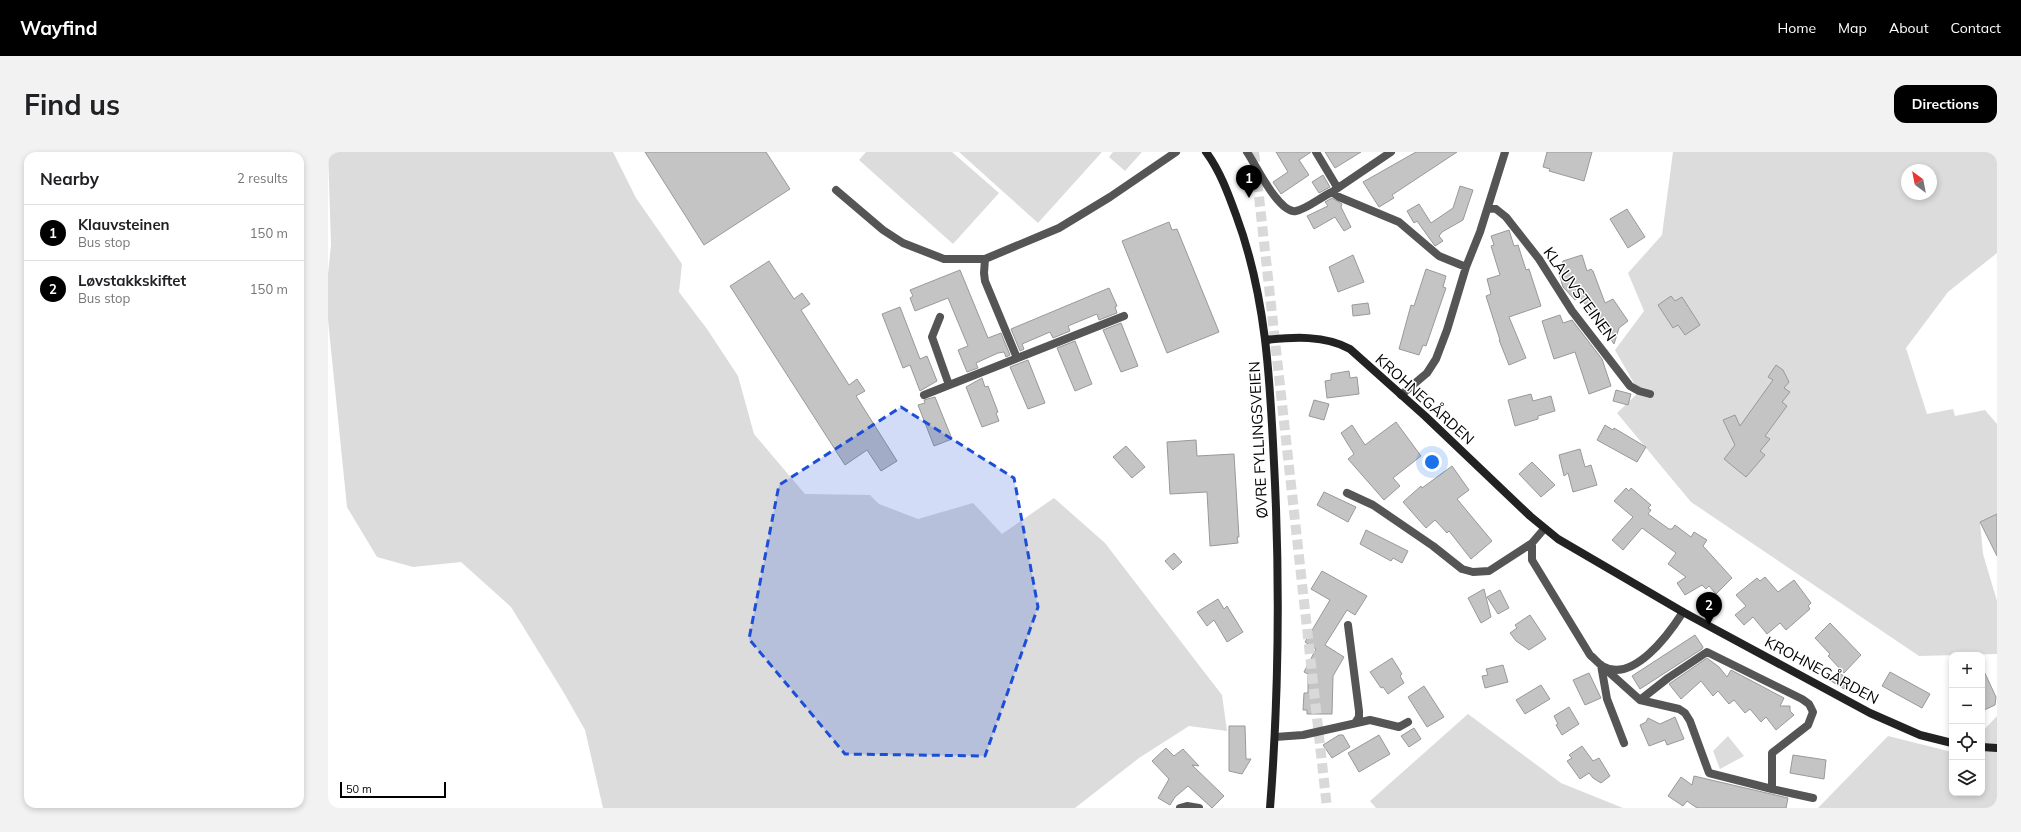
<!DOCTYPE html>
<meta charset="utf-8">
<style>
:root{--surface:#fff;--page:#f2f2f2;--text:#202124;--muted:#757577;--line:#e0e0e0;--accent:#000}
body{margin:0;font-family:Mulish,sans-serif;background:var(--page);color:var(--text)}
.controls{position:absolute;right:12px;bottom:12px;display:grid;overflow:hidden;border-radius:8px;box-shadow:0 2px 6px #0003}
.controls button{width:36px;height:36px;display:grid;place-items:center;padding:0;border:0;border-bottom:1px solid var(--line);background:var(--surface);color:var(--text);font:20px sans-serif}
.compass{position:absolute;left:1573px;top:12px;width:36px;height:36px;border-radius:50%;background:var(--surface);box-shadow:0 2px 6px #0003;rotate:328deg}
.scale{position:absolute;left:12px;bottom:10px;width:106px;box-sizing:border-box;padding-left:4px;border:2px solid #000;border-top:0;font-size:11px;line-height:14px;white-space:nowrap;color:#000;-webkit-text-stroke:3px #fff;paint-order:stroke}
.you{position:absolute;left:1104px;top:310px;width:14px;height:14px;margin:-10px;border:3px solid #fff;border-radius:50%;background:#1a73e8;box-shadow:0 0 0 6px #1a73e833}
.badge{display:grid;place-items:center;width:26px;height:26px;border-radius:50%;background:var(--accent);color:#fff;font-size:13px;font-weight:700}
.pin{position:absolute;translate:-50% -33px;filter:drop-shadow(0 1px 2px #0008)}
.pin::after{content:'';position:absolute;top:21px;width:14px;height:12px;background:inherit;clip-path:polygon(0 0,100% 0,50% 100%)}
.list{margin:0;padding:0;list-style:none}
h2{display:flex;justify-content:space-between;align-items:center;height:52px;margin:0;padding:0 16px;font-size:17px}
h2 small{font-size:13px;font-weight:400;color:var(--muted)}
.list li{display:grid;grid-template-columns:26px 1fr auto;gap:12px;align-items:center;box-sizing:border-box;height:56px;padding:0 16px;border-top:1px solid var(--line)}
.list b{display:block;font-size:15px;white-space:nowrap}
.list p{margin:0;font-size:13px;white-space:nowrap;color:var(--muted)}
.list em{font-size:13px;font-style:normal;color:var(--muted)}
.icon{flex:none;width:22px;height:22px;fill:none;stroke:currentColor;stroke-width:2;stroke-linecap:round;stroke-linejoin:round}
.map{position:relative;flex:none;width:1669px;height:656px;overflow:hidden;border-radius:12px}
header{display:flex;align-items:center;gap:24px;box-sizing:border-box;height:56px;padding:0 20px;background:var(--accent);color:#fff}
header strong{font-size:19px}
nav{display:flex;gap:22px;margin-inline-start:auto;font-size:14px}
.intro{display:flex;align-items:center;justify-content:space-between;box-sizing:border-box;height:96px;padding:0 24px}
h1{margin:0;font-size:28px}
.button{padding:10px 18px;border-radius:12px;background:var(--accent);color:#fff;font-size:14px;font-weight:700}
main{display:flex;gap:24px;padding:0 24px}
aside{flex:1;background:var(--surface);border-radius:12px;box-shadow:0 2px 6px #0003}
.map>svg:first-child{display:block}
.green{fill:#dcdcdc;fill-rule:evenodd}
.building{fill:#c4c4c4;stroke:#999}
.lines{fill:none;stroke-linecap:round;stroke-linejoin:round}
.primary-tunnel{stroke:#d9d9d9;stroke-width:10;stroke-dasharray:10 5;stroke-linecap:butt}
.street{stroke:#555;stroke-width:8}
.secondary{stroke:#222;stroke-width:8}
.marked{fill:#1d4ed8;fill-opacity:0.2;stroke:#1d4ed8;stroke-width:3;stroke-dasharray:8 5;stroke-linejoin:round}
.labels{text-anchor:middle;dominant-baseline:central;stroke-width:3;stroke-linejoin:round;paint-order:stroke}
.street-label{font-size:15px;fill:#000;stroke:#fff}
</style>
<header>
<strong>Wayfind</strong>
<nav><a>Home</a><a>Map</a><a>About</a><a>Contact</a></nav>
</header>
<div class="intro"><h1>Find us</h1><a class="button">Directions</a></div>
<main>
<aside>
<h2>Nearby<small>2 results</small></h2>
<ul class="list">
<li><span class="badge">1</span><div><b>Klauvsteinen</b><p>Bus stop</p></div><em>150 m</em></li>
<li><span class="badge">2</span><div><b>Løvstakkskiftet</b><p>Bus stop</p></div><em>150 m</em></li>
</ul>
</aside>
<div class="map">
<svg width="1669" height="656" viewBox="0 0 1669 656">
<rect width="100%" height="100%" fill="#fff"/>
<path class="green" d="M 0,0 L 285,0 L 308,46 L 354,112 L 351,140 L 379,177 L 410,224 L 426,282 L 477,342 L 542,343 L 551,352 L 590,367 L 645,351 L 674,382 L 726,346 L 777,391 L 894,543 L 899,579 L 861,574 L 811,606 L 747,656 L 275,656 L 257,578 L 236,541 L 183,455 L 133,410 L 85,415 L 49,405 L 19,355 L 0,168 L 0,122 L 3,93 Z
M 538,0 L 624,0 L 671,41 L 625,92 L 531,8 Z
M 631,0 L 774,0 L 710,71 Z
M 785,0 L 814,0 L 797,19 L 781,5 Z
M 1345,0 L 1669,0 L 1669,101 L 1620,140 L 1578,196 L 1599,262 L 1625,257 L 1627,264 L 1657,258 L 1669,272 L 1669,362 L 1652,370 L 1655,402 L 1669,449 L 1669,502 L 1591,504 L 1363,350 L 1289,261 L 1311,240 L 1287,198 L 1316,159 L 1300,121 L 1334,83 ZM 1579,18 L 1603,18 L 1603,42 L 1579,42 Z
M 1140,562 L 1233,631 L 1295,656 L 1048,656 L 1042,649 Z
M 1669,564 L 1669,656 L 1490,656 L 1560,584 L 1624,600 L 1624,641 L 1654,641 L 1654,580 Z
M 1400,584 L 1416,604 L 1392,617 L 1385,599 Z"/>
<path class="building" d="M 317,0 L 438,0 L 462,37 L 376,93 Z
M 948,0 L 983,0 L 971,8 L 981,23 L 953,42 L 945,30 L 960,20 Z
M 997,0 L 1033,0 L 1007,16 Z
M 1088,0 L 1129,0 L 1064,43 L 1066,46 L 1051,55 L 1035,30 Z
M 1219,0 L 1264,0 L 1256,29 L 1221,19 L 1222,17 L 1215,15 Z
M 995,23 L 1002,35 L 991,41 L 984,30 Z
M 1132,34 L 1145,38 L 1135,68 L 1114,80 L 1111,84 L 1115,89 L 1107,94 L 1089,69 L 1086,71 L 1079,59 L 1091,52 L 1103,71 L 1125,56 Z
M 1004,46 L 1014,52 L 1013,55 L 1023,75 L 1016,79 L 1007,65 L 986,77 L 979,64 L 1000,54 L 997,50 Z
M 1299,57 L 1317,85 L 1300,96 L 1282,67 Z
M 841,70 L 844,78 L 849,77 L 891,180 L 839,201 L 794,89 Z
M 1181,78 L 1186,94 L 1190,93 L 1198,118 L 1201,117 L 1213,154 L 1181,165 L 1198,206 L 1181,213 L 1171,188 L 1172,188 L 1158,144 L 1163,142 L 1159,127 L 1172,123 L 1163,94 L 1166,93 L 1163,84 Z
M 1025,103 L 1036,130 L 1010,140 L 1001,115 Z
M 1254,103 L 1259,119 L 1263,117 L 1265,119 L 1277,151 L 1285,147 L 1300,169 L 1291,176 L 1286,192 L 1252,145 L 1247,148 L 1235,135 L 1231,121 L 1235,109 Z
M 441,109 L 466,147 L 474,141 L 482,152 L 473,158 L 521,233 L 529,227 L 537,239 L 528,244 L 569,309 L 553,319 L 539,298 L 517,313 L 402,134 Z
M 1098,117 L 1118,124 L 1115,135 L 1118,136 L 1098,194 L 1095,193 L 1091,203 L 1071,197 L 1083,153 L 1086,154 Z
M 632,118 L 660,186 L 673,181 L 682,203 L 678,205 L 676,200 L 670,201 L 648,211 L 650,216 L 639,220 L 630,198 L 640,194 L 620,146 L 587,159 L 582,146 L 585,144 L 582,138 Z
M 781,136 L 789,154 L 787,155 L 789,161 L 771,168 L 769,162 L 740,174 L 742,179 L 725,186 L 722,180 L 694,192 L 696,197 L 692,199 L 683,177 Z
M 1343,144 L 1347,149 L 1354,145 L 1372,173 L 1357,183 L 1350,173 L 1345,176 L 1330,153 Z
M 1040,151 L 1042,162 L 1025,164 L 1024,153 Z
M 572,155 L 592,207 L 599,204 L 609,229 L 592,239 L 582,213 L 575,216 L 554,162 Z
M 1232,163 L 1235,171 L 1244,168 L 1274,207 L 1283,234 L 1261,242 L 1247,200 L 1226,207 L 1214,169 Z
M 793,171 L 810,214 L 793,220 L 775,178 Z
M 747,189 L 764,232 L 747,239 L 729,196 Z
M 700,208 L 717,251 L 700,257 L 682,215 Z
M 1448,213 L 1455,218 L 1461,230 L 1456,236 L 1462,240 L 1454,250 L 1459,254 L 1437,284 L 1442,287 L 1432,299 L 1437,303 L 1418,325 L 1396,307 L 1407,293 L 1395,268 L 1407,263 L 1412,274 L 1445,228 L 1440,225 Z
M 1021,219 L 1022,226 L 1029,225 L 1031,242 L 999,246 L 997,229 L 1003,228 L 1003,222 Z
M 654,226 L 657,235 L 660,234 L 670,260 L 668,261 L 671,269 L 654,275 L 638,235 Z
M 1288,238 L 1303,242 L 1300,253 L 1285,249 Z
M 1203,242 L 1205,249 L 1223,244 L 1227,259 L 1210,264 L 1210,267 L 1187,274 L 1180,248 Z
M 607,245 L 624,287 L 606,294 L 590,253 L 597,251 L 596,248 Z
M 986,248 L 1001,252 L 996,268 L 981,264 Z
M 1068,270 L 1093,304 L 1065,326 L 1072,334 L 1056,348 L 1020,307 L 1026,302 L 1013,281 L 1024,273 L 1037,293 Z
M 1277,273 L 1285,278 L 1286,276 L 1318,295 L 1309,310 L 1269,288 Z
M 868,288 L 869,304 L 906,302 L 911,385 L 909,385 L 910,391 L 882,394 L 879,340 L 842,342 L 839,290 Z
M 798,294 L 817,315 L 804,326 L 785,305 Z
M 1252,297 L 1257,315 L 1263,313 L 1269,333 L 1245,340 L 1240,321 L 1236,324 L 1231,303 Z
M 1204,310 L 1227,333 L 1213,345 L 1191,322 Z
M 1124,314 L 1141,338 L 1129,347 L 1164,389 L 1143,407 L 1121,379 L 1119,381 L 1107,368 L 1098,376 L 1075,350 L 1093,334 L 1094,336 Z
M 1298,336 L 1301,339 L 1303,336 L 1323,353 L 1320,356 L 1323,358 L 1320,362 L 1341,377 L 1344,377 L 1347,373 L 1363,385 L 1366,380 L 1379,388 L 1375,394 L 1404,426 L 1388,442 L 1381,434 L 1378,437 L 1374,433 L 1357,443 L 1349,431 L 1358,425 L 1340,412 L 1348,401 L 1314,376 L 1295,398 L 1284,388 L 1305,365 L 1286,349 Z
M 996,340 L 1028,355 L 1020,370 L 989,353 Z
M 1669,362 L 1669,404 L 1652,370 Z
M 1038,378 L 1080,399 L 1074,411 L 1065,406 L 1063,409 L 1032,392 Z
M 846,401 L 854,410 L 845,418 L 837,409 Z
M 994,419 L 1039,444 L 1027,463 L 1019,458 L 997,493 L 1016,505 L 1005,524 L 1004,562 L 979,562 L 979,558 L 975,558 L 976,541 L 980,541 L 980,522 L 976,520 L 988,497 L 977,490 L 1002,448 L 983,437 Z
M 1437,425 L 1450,440 L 1466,428 L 1483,451 L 1480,454 L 1482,457 L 1458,478 L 1452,471 L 1439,482 L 1425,465 L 1416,473 L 1407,463 L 1418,454 L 1408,443 L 1429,426 L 1432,429 Z
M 1156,437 L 1163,465 L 1153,471 L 1140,446 Z
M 1172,438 L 1181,456 L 1170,462 L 1159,445 Z
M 890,447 L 896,457 L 899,454 L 915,480 L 899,490 L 886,468 L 879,474 L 869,460 Z
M 1202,463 L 1218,487 L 1201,498 L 1188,489 L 1182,481 L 1189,476 L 1187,473 Z
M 1502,471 L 1533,503 L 1516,521 L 1500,504 L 1502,502 L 1487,486 Z
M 1367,483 L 1375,495 L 1374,497 L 1312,537 L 1304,524 Z
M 1064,506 L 1074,522 L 1072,524 L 1076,531 L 1060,542 L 1055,535 L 1053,536 L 1042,520 Z
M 1379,506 L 1391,515 L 1399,525 L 1403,518 L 1456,546 L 1452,554 L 1462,554 L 1462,559 L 1466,563 L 1448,578 L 1438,565 L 1433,570 L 1422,557 L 1417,561 L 1406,548 L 1401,552 L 1390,539 L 1385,544 L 1373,529 L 1353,547 L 1341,532 Z
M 1175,513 L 1180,530 L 1157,536 L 1154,524 L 1160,523 L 1158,517 Z
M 1654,515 L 1668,545 L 1667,553 L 1654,559 Z
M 1509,520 L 1521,527 L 1516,537 L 1503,529 Z
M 1562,520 L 1602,542 L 1594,556 L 1554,534 Z
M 1261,521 L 1273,546 L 1257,553 L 1245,528 Z
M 1213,533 L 1222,547 L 1197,562 L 1188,548 Z
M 1096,534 L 1116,565 L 1099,575 L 1080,545 Z
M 1241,555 L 1251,572 L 1234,583 L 1228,573 L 1230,572 L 1226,564 Z
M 1347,565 L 1356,587 L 1339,593 L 1337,588 L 1321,594 L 1312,573 L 1318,570 L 1320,566 L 1332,572 Z
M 901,574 L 917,574 L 918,607 L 923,607 L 914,622 L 901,619 Z
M 1086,576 L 1093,587 L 1081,595 L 1073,584 Z
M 1011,583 L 1015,583 L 1022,595 L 1004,606 L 995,593 Z
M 1051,583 L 1062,602 L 1031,620 L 1020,601 Z
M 1254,594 L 1265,609 L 1271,606 L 1282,624 L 1273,631 L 1265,626 L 1261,621 L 1252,627 L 1239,609 L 1244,606 L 1241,603 Z
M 838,596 L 846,604 L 855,597 L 871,614 L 864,613 L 896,644 L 884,656 L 860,634 L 847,645 L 842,653 L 830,646 L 841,627 L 824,609 Z
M 1465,603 L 1498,608 L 1496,627 L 1462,621 Z
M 1366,624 L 1460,646 L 1458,656 L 1369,656 L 1359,649 L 1355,654 L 1340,644 L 1353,625 L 1364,633 Z"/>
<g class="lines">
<path class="primary-tunnel" d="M 926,0 L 999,656"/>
<path class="street" d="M 919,0 C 928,13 951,62 968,59 C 979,57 993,45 1004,40 L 1011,45 L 1071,70 L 1111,104 L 1138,115
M 988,0 L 1009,35
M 508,38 L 555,78 L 575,91 L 616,107 L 657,107 L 731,76 L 782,45 L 848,0
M 1004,40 L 1063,0
M 1160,56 L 1168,57 L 1178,65 L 1211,107 L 1244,159 L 1302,234 L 1311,239 L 1322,242
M 657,107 L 656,121 L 657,129 L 689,206
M 612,165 L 604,185 L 621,233
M 596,243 L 796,164
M 1073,243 L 1099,221 L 1108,207 L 1119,178 L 1138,115 L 1152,80 L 1177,0
M 1019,341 L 1045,353 L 1105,394 L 1134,417 L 1145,420 L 1161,419 L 1204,391
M 1216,377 L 1204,391 L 1204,408 L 1262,503 C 1266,506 1270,511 1274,514 C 1305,532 1341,482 1355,460
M 1020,473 L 1031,559 L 1031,565 L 1027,571
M 1273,513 L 1312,548 L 1351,557 L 1357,561 L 1362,569 L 1381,621 L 1444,637 L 1444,601 L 1480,573 L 1485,560 L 1481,552 L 1474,547 L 1379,500 L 1340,526 L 1312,548
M 1273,513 L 1279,547 L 1296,591
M 947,585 L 975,583 L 1042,568 L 1071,575 L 1080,570
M 1444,637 L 1485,646
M 852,656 L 859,654 L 871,656"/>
<path class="secondary" d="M 878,0 C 892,19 900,41 908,63 C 938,143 942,227 946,311 C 952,426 951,541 942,656
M 938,188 C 965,185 997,183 1022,197 L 1097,264 L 1202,364 L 1230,387 L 1355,460 L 1542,561 L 1592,583 L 1624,591
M 1654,595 L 1669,596"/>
</g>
<path class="marked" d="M 573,255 L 686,326 L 710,455 L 657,604 L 517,602 L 421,487 L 451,333 Z"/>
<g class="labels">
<g class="street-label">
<text transform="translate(1252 142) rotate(54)">KLAUVSTEINEN</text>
<text transform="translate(1097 247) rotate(42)">KROHNEGÅRDEN</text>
<text transform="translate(930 288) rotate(-93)">ØVRE FYLLINGSVEIEN</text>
<text transform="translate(1494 518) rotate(28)">KROHNEGÅRDEN</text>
</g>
</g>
</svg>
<div class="controls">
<button>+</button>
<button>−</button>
<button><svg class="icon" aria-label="locate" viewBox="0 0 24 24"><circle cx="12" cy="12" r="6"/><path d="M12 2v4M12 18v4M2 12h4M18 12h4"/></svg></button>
<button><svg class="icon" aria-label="layers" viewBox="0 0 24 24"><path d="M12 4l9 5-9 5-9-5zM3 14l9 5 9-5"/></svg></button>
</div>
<svg class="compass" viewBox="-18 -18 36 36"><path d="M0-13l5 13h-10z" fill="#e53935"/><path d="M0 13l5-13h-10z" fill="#757577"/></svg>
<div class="scale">50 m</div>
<div class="you"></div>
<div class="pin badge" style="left:921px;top:46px">1</div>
<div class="pin badge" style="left:1381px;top:473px">2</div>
</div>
</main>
